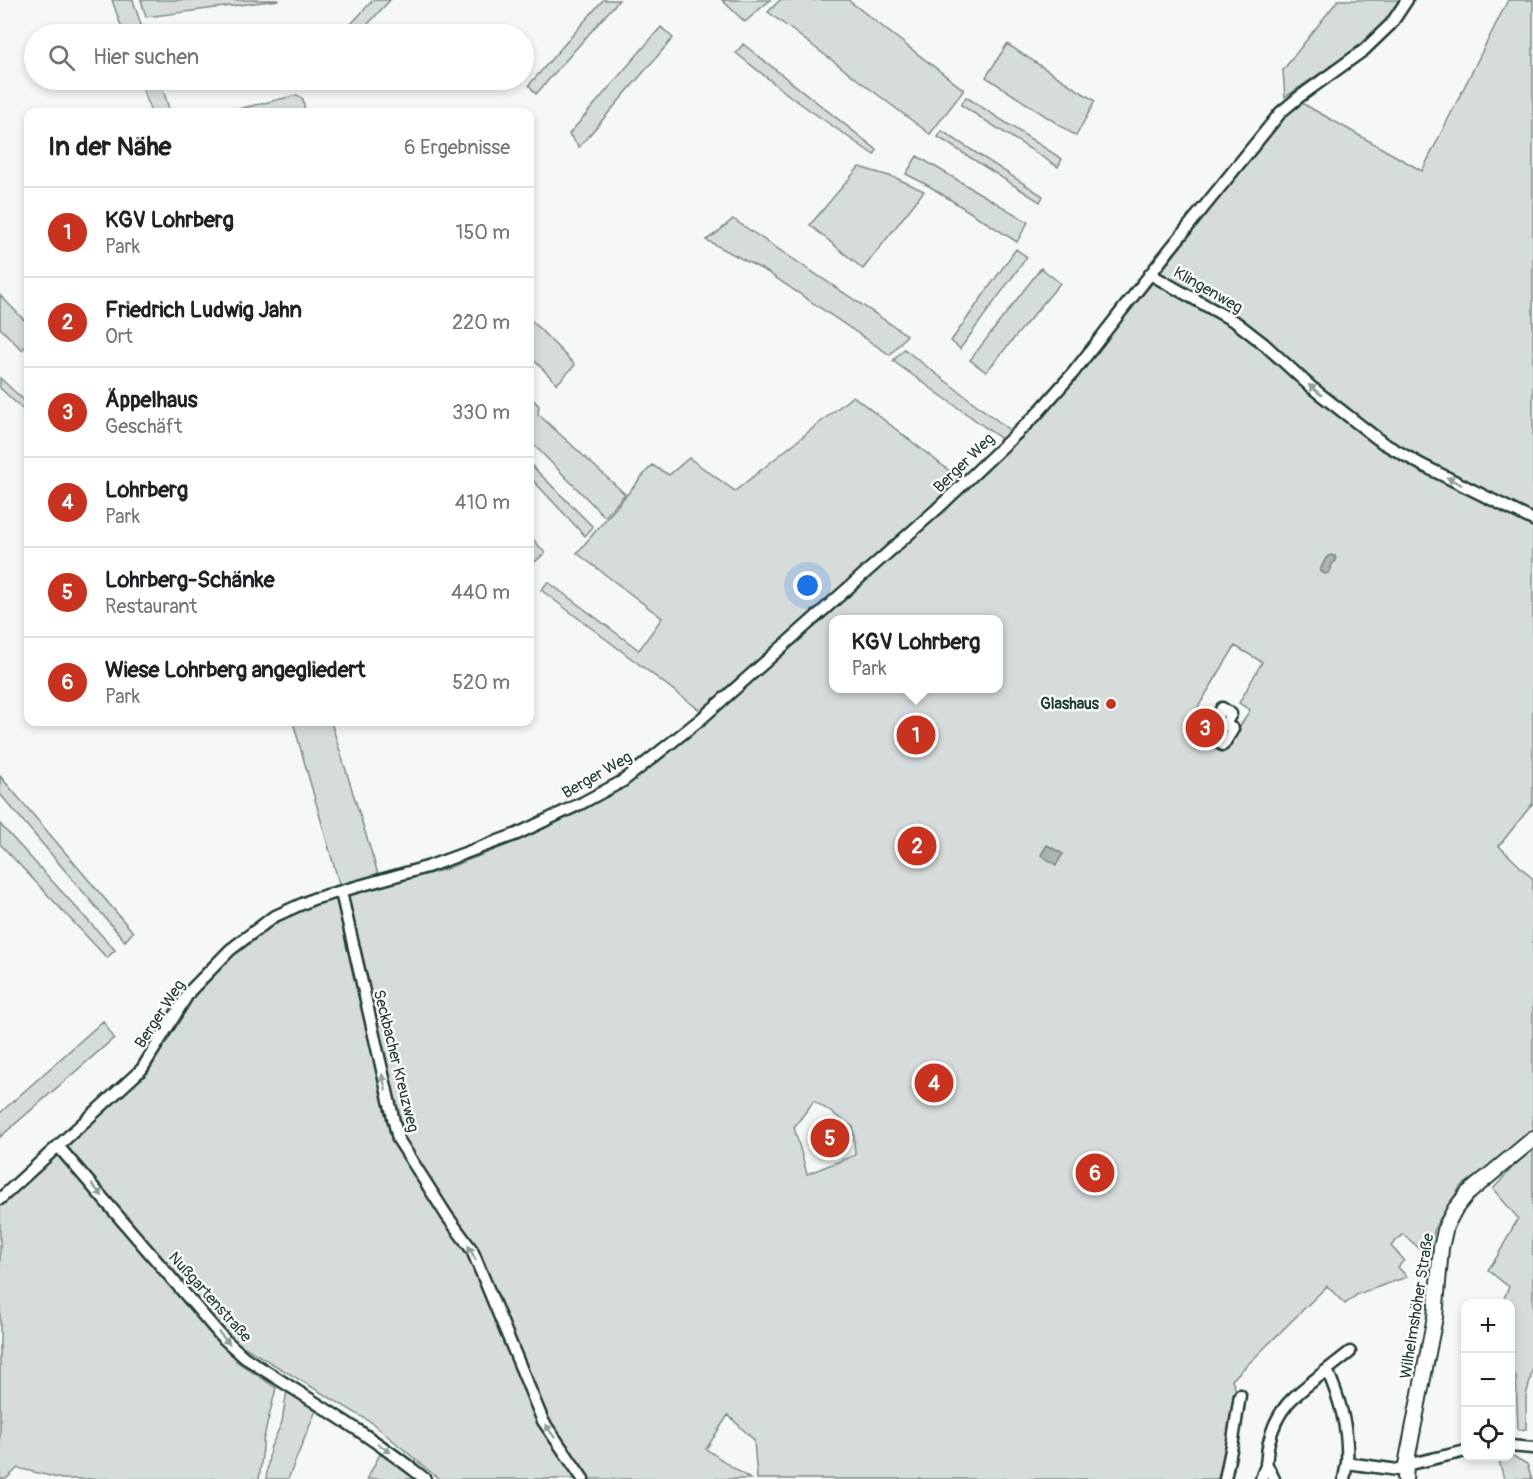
<!DOCTYPE html>
<html lang="de">
<meta charset="utf-8">
<style>
:root{--surface:#fff;--page:#f2f2f2;--text:#202124;--muted:#757577;--line:#e0e0e0;--accent:#c8321e}
body{margin:0;font-family:Pangolin,sans-serif;background:var(--page);color:var(--text)}
.controls{position:absolute;right:18px;bottom:18px;display:grid;overflow:hidden;border-radius:12px;box-shadow:0 3px 9px #0003}
.controls button{width:54px;height:54px;display:grid;place-items:center;padding:0;border:0;border-bottom:2px solid var(--line);background:var(--surface);color:var(--text);font:30px sans-serif}
.you{position:absolute;left:808px;top:586px;width:21px;height:21px;margin:-15px;border:4px solid #fff;border-radius:50%;background:#1a73e8;box-shadow:0 0 0 9px #1a73e833}
.badge{display:grid;place-items:center;width:39px;height:39px;border-radius:50%;background:var(--accent);color:#fff;font-size:20px;font-weight:700}
.pin{position:absolute;translate:-50% -50%;border:3px solid #fff;box-shadow:0 2px 6px #0006}
.popup{position:absolute;left:829px;top:615px;width:174px;height:78px;box-sizing:border-box;display:grid;place-content:center;border-radius:12px;background:var(--surface);filter:drop-shadow(0 2px 4px #0005);font-size:20px;white-space:nowrap;color:var(--muted)}
.popup b{font-size:22px;color:var(--text)}
.popup::after{content:'';position:absolute;left:50%;top:100%;margin-left:-12px;border:12px solid transparent;border-top-color:var(--surface)}
.list{margin:0;padding:0;list-style:none}
h2{display:flex;justify-content:space-between;align-items:center;height:78px;margin:0;padding:0 24px;font-size:26px}
h2 small{font-size:20px;font-weight:400;color:var(--muted)}
.list li{display:grid;grid-template-columns:39px 1fr auto;gap:18px;align-items:center;box-sizing:border-box;height:90px;padding:0 24px;border-top:2px solid var(--line)}
.list b{display:block;font-size:22px;white-space:nowrap}
.list p{margin:0;font-size:20px;white-space:nowrap;color:var(--muted)}
.list em{font-size:20px;font-style:normal;color:var(--muted)}
.icon{flex:none;width:33px;height:33px;fill:none;stroke:currentColor;stroke-width:2;stroke-linecap:round;stroke-linejoin:round}
.map{position:relative;flex:none;width:1533px;height:1479px;overflow:hidden}
.search{position:absolute;background:var(--surface);box-shadow:0 3px 9px #0003;left:24px;top:24px;width:510px;height:66px;display:flex;align-items:center;gap:15px;box-sizing:border-box;padding:0 21px;border-radius:33px;color:var(--muted);font-size:22px}
.panel{position:absolute;background:var(--surface);box-shadow:0 3px 9px #0003;left:24px;top:108px;width:510px;height:618px;border-radius:12px}
.map>svg:first-child{display:block}
.green{fill:#d6dcdb;stroke:#7a8c88;stroke-width:1.5;fill-rule:evenodd}
.water{fill:#aab5b1;stroke:#72857f;stroke-width:1.5}
.lines{fill:none;stroke-linecap:round;stroke-linejoin:round}
.minor-casing{stroke:#1f3d34;stroke-width:15}
.major-casing{stroke:#1f3d34;stroke-width:18}
.minor{stroke:#fff;stroke-width:10}
.major{stroke:#fff;stroke-width:14}
.oneway{fill:#8f9e9a}
.poi-dot{fill:#c8321e;stroke:#fff;stroke-width:2}
.labels{text-anchor:middle;dominant-baseline:central;stroke-width:4.5;stroke-linejoin:round;paint-order:stroke}
.street-label{font-size:16px;fill:#1f3d34;stroke:#fff}
.poi-label{font-size:16px;font-weight:bold;fill:#1f3d34;stroke:#fff;text-anchor:end}
</style>
<div class="map">
<svg width="1533" height="1479" viewBox="0 0 1533 1479">
<rect width="100%" height="100%" fill="#f6f7f7"/>
<filter id="ink" filterUnits="userSpaceOnUse"><feTurbulence type="fractalNoise" baseFrequency=".0167" numOctaves="2"/><feDisplacementMap in="SourceGraphic" scale="12" xChannelSelector="R" yChannelSelector="G"/><feConvolveMatrix kernelMatrix="1 2 1 2 8 2 1 2 1" color-interpolation-filters="sRGB"/></filter>
<g filter="url(#ink)">
<path class="green" d="M 112,0 L 133,0 L 144,34 L 124,34 Z
M 141,0 L 279,0 L 146,17 Z
M 373,0 L 390,0 L 359,34 L 342,34 Z
M 603,0 L 619,0 L 536,94 L 529,85 Z
M 722,0 L 770,0 L 745,22 Z
M 780,0 L 848,0 L 964,90 L 930,134 L 768,12 Z
M 1338,0 L 1401,0 L 1387,20 L 1360,46 L 1285,97 L 1283,70 Z
M 1508,0 L 1533,0 L 1533,803 L 1499,846 L 1533,879 L 1533,1130 L 1508,1153 L 1460,1187 L 1436,1225 L 1431,1242 L 1430,1258 L 1403,1234 L 1391,1246 L 1404,1260 L 1398,1267 L 1407,1277 L 1358,1294 L 1345,1304 L 1327,1286 L 1232,1380 L 1237,1393 L 1223,1479 L 757,1479 L 754,1440 L 728,1415 L 706,1449 L 750,1479 L 439,1479 L 371,1422 L 241,1345 L 236,1361 L 276,1388 L 263,1441 L 263,1447 L 259,1479 L 62,1479 L 18,1468 L 6,1479 L 0,1479 L 0,1206 L 106,1111 L 145,1074 L 197,992 L 233,954 L 276,923 L 306,908 L 332,899 L 443,870 L 520,840 L 587,808 L 626,785 L 716,712 L 708,705 L 701,711 L 541,590 L 548,582 L 639,650 L 662,618 L 577,553 L 652,465 L 669,475 L 689,458 L 735,491 L 853,396 L 969,486 L 1038,420 L 1150,286 L 1230,184 L 1283,115 L 1300,102 L 1422,171 ZM 834,620 L 998,620 L 998,688 L 834,688 ZM 1235,646 L 1262,662 L 1239,703 L 1250,710 L 1223,753 L 1200,742 L 1186,727 ZM 814,1101 L 853,1127 L 855,1155 L 807,1174 L 794,1127 Z
M 661,27 L 673,38 L 579,147 L 569,134 Z
M 743,44 L 877,150 L 874,155 L 791,97 L 736,53 Z
M 1007,44 L 1095,101 L 1076,136 L 986,77 Z
M 140,80 L 160,80 L 170,112 L 151,112 Z
M 297,95 L 303,99 L 305,112 L 226,112 Z
M 966,97 L 1062,159 L 1058,167 L 961,105 Z
M 942,131 L 1043,196 L 1040,202 L 938,137 Z
M 917,156 L 1028,222 L 1017,242 L 929,186 L 906,174 Z
M 859,167 L 896,178 L 924,191 L 863,269 L 810,225 Z
M 733,219 L 907,335 L 890,355 L 767,272 L 706,240 L 717,233 Z
M 1016,249 L 1027,257 L 960,349 L 951,341 Z
M 1041,268 L 1060,283 L 986,372 L 970,360 Z
M 0,295 L 28,324 L 28,344 L 22,350 L 0,328 Z
M 530,319 L 575,365 L 557,384 L 530,356 Z
M 904,349 L 1012,432 L 1003,440 L 893,361 Z
M 0,378 L 28,404 L 28,414 L 0,388 Z
M 530,396 L 539,406 L 538,414 L 625,494 L 605,517 L 530,441 Z
M 530,464 L 593,527 L 585,536 L 530,477 Z
M 530,536 L 545,553 L 530,566 Z
M 293,722 L 331,722 L 379,877 L 340,887 Z
M 0,776 L 133,932 L 125,941 L 0,794 Z
M 0,824 L 115,950 L 107,958 L 0,844 Z
M 103,1021 L 114,1038 L 0,1137 L 0,1113 Z
M 1533,1145 L 1533,1368 L 1526,1396 L 1526,1429 L 1518,1430 L 1516,1378 L 1511,1365 L 1510,1304 L 1502,1303 L 1509,1287 L 1488,1270 L 1498,1255 L 1518,1218 L 1493,1189 Z
M 287,1390 L 316,1410 L 288,1479 L 266,1479 L 270,1449 L 282,1422 Z
M 380,1454 L 415,1479 L 367,1479 Z
M 1511,1455 L 1527,1464 L 1532,1479 L 1504,1479 L 1498,1457 L 1510,1456 Z"/>
<path class="water" d="M 1331,555 L 1335,556 L 1336,561 L 1332,564 L 1330,572 L 1325,574 L 1321,572 L 1320,570 L 1326,558 Z
M 1047,845 L 1063,854 L 1056,865 L 1041,855 Z"/>
<g class="lines">
<defs>
<path id="minor" d="M 1150,274 L 1237,323 L 1264,344 L 1311,387 L 1383,443 L 1422,465 L 1533,520
M 1222,708 L 1231,714 L 1225,724 L 1233,729 L 1223,745 L 1206,735 Z
M 341,892 L 398,1139 L 447,1216 L 472,1250 L 543,1421 L 583,1479
M 58,1146 L 221,1336 L 244,1357 C 305,1397 368,1433 425,1479
M 0,1199 L 142,1069 L 190,991 L 230,950 L 273,917 L 313,899 L 427,867 L 517,834 L 582,803 L 623,781 L 701,719 L 937,509 L 1035,416 L 1073,373 L 1170,249 L 1281,112 L 1299,97 L 1364,50 L 1391,24 L 1407,0
M 1350,1352 L 1327,1370 C 1340,1399 1349,1432 1347,1463 L 1405,1471
M 1510,1446 L 1533,1448
M 1266,1463 L 1274,1479
M 1406,1465 L 1466,1451
M 1225,1479 L 1233,1440 L 1240,1395
M 1261,1479 C 1262,1475 1264,1470 1266,1466 C 1267,1458 1267,1450 1269,1442 C 1278,1404 1298,1393 1327,1370
M 1344,1479 L 1347,1463"/>
<path id="major" d="M 1405,1479 L 1406,1465 L 1435,1317 L 1441,1248 L 1446,1226 L 1455,1209 L 1467,1194 L 1533,1139"/>
</defs>
<use href="#minor" class="minor-casing"/>
<use href="#major" class="major-casing"/>
<use href="#minor" class="minor"/>
<use href="#major" class="major"/>
</g>
<defs><path id="oneway-solid" d="M-6-.8H1V-3.2L6.5 0L1 3.2V.8H-6Z" transform="scale(1.5)"/></defs>
<g class="oneway">
<use href="#oneway-solid" transform="translate(1315 390) rotate(-141)"/>
<use href="#oneway-solid" transform="translate(1454 481) rotate(-153)"/>
<use href="#oneway-solid" transform="translate(384 1082) rotate(-104)"/>
<use href="#oneway-solid" transform="translate(97 1190) rotate(49)"/>
<use href="#oneway-solid" transform="translate(472 1253) rotate(-117)"/>
<use href="#oneway-solid" transform="translate(224 1338) rotate(47)"/>
<use href="#oneway-solid" transform="translate(550 1431) rotate(-125)"/>
<use href="#oneway-solid" transform="translate(384 1448) rotate(35)"/>
</g>
</g>
<circle class="poi-dot" cx="1111" cy="704" r="6"/>
<g class="labels">
<g class="street-label">
<text transform="translate(1208 290) rotate(30)">Klingenweg</text>
<text transform="translate(964 463) rotate(-44)">Berger Weg</text>
<text transform="translate(597 775) rotate(-30)">Berger Weg</text>
<text transform="translate(160 1014) rotate(-57)">Berger Weg</text>
<text transform="translate(396 1061) rotate(76)">Seckbacher Kreuzweg</text>
<text transform="translate(210 1297) rotate(48)">Nußgartenstraße</text>
<text transform="translate(1417 1306) rotate(-81)">Wilhelmshöher Straße</text>
</g>
<g class="poi-label">
<text x="1099" y="704">Glashaus</text>
</g>
</g>
</svg>
<div class="controls">
<button>+</button>
<button>−</button>
<button><svg class="icon" aria-label="locate" viewBox="0 0 24 24"><circle cx="12" cy="12" r="6"/><path d="M12 2v4M12 18v4M2 12h4M18 12h4"/></svg></button>
</div>
<div class="you"></div>
<div class="pin badge" style="left:916px;top:735px">1</div>
<div class="popup"><b>KGV Lohrberg</b>Park</div>
<div class="pin badge" style="left:917px;top:846px">2</div>
<div class="pin badge" style="left:1205px;top:728px">3</div>
<div class="pin badge" style="left:934px;top:1083px">4</div>
<div class="pin badge" style="left:830px;top:1138px">5</div>
<div class="pin badge" style="left:1095px;top:1173px">6</div>
<div class="search"><svg class="icon" aria-label="search" viewBox="0 0 24 24"><circle cx="10" cy="10" r="6"/><path d="M15 15l6 6"/></svg>Hier suchen</div>
<section class="panel">
<h2>In der Nähe<small>6 Ergebnisse</small></h2>
<ul class="list">
<li><span class="badge">1</span><div><b>KGV Lohrberg</b><p>Park</p></div><em>150 m</em></li>
<li><span class="badge">2</span><div><b>Friedrich Ludwig Jahn</b><p>Ort</p></div><em>220 m</em></li>
<li><span class="badge">3</span><div><b>Äppelhaus</b><p>Geschäft</p></div><em>330 m</em></li>
<li><span class="badge">4</span><div><b>Lohrberg</b><p>Park</p></div><em>410 m</em></li>
<li><span class="badge">5</span><div><b>Lohrberg-Schänke</b><p>Restaurant</p></div><em>440 m</em></li>
<li><span class="badge">6</span><div><b>Wiese Lohrberg angegliedert</b><p>Park</p></div><em>520 m</em></li>
</ul>
</section>
</div>
